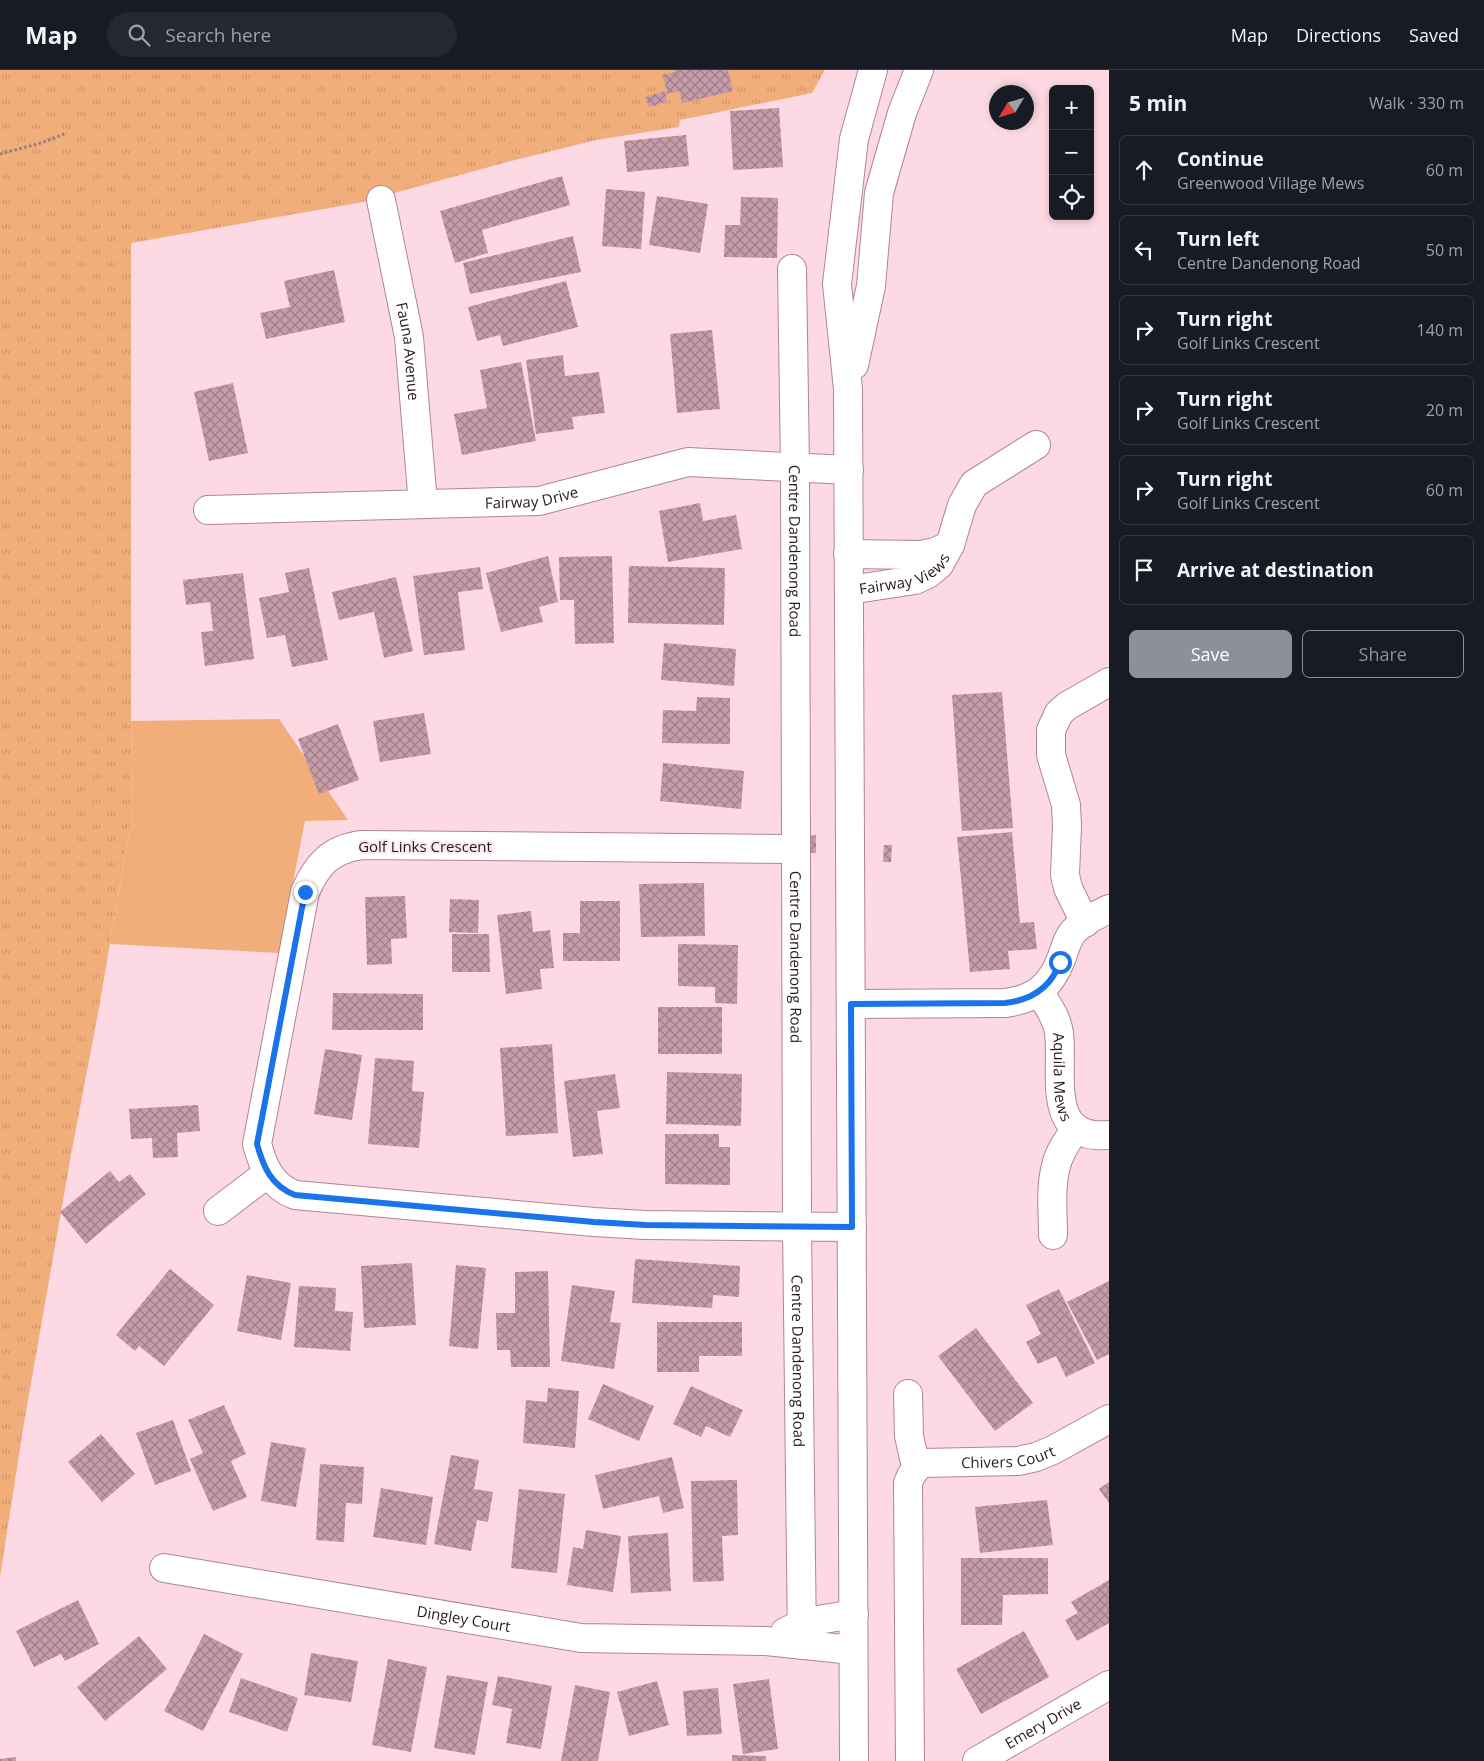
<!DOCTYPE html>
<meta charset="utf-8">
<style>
:root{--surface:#171b24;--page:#242831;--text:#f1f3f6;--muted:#9ea1a6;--line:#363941;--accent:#8c9099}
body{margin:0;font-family:"Open Sans",sans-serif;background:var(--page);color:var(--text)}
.controls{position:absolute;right:15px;top:15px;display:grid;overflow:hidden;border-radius:8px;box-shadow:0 2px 8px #0003}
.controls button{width:45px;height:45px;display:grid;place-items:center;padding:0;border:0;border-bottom:1px solid var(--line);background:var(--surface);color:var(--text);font:25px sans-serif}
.compass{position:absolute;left:989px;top:15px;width:45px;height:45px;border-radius:50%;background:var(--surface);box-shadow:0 2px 8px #0003;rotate:232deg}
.stop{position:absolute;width:15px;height:15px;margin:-11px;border:4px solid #1a73e8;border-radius:50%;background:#fff}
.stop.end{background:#1a73e8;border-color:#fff;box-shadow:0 1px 5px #0008}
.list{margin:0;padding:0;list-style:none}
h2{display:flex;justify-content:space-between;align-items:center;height:65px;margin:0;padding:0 20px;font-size:21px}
h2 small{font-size:16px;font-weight:400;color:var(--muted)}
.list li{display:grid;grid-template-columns:32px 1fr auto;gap:15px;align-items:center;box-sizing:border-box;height:70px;margin:0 10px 10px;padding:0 10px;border:1px solid var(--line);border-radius:8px}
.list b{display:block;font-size:19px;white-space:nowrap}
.list p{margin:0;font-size:16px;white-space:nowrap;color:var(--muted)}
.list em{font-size:16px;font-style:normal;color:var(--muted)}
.actions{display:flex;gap:10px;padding:15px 20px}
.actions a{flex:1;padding:11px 0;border:1px solid var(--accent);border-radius:8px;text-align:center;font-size:18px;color:var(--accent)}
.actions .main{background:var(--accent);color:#fff}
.icon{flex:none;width:28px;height:28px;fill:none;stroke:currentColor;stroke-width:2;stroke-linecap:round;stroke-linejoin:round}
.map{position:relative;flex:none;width:1109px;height:1691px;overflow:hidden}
header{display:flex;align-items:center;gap:30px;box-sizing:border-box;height:70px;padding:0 25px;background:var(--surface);border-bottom:1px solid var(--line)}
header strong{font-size:24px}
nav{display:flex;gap:28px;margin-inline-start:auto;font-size:18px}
.search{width:350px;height:45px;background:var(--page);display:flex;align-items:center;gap:12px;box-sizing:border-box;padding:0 18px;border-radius:28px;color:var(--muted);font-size:19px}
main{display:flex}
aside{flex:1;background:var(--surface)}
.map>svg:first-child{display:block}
.grass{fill:url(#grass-tufts)}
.green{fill:#f2ae7a}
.building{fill:url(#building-cross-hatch)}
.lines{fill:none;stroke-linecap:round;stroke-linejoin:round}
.minor-casing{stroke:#af8693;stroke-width:30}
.major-casing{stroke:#af8693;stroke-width:30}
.path{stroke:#967c84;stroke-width:3;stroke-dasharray:2.5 2.5;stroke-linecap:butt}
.minor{stroke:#fff;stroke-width:28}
.major{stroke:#fff;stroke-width:28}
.route{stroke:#1a73e8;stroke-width:6}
.labels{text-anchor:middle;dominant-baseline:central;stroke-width:4.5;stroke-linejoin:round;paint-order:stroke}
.street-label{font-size:15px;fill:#29191f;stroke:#feebf1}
</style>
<header>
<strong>Map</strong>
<div class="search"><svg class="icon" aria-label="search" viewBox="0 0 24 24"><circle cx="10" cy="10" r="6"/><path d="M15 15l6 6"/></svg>Search here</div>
<nav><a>Map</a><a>Directions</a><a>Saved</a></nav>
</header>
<main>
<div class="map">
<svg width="1109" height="1691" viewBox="0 0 1109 1691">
<defs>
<pattern id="grass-tufts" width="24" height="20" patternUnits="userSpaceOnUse" patternTransform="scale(1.25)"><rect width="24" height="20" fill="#f2ae7a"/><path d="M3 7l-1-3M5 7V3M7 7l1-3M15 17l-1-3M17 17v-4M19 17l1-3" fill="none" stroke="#d09569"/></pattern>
<pattern id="building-cross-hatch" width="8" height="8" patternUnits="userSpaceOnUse" patternTransform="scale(1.25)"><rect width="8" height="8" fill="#c69ca9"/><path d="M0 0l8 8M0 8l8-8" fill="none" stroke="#a17e89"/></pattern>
</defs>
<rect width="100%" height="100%" fill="#fdd9e3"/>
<path class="grass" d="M 0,0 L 825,0 L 812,23 L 680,50 L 679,57 L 596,70 L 515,90 L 358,133 L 131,173 L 131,651 L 133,738 L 99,938 L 71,1085 L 23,1359 L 0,1507 Z"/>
<path class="green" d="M 279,649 L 348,750 L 305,751 L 279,883 L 110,874 L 133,738 L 131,651 Z"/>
<path class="building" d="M 674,0 L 728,0 L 733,21 L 682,33 L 679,21 L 667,24 L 663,5 L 675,2 Z
M 665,21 L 667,32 L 649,37 L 645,27 Z
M 779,38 L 783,97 L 733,100 L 730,41 Z
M 686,65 L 689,96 L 627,102 L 624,71 Z
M 562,106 L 570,135 L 482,160 L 488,183 L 455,193 L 440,141 Z
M 606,119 L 645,122 L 641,179 L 602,176 Z
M 657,126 L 708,134 L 700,183 L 649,175 Z
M 741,127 L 778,128 L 777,188 L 724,187 L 725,155 L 740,155 Z
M 573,166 L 581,202 L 470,224 L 463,193 Z
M 334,200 L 345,252 L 266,269 L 260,243 L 290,237 L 284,211 Z
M 566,211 L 578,257 L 503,276 L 500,265 L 477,271 L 468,237 Z
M 712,260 L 720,339 L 677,343 L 670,264 Z
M 563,285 L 565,306 L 599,302 L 605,343 L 572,347 L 574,359 L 536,364 L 526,290 Z
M 521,292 L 536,371 L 462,385 L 454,344 L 487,338 L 480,300 Z
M 233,313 L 248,383 L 209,391 L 194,322 Z
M 700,433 L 703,451 L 736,445 L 742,479 L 668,492 L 659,441 Z
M 548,486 L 558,532 L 539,537 L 543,552 L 501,562 L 486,503 Z
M 612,486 L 614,573 L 575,574 L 574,530 L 560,530 L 559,487 Z
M 629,496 L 725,498 L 724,555 L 628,553 Z
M 480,497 L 483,519 L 458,522 L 465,580 L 424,585 L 413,506 Z
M 309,498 L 328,590 L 292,597 L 285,565 L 267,568 L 259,528 L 289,522 L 285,503 Z
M 243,503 L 254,589 L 205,596 L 201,562 L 213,561 L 210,532 L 186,535 L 183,510 Z
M 396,507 L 413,581 L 384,588 L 374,542 L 339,550 L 332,522 Z
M 664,573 L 736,579 L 734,616 L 661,610 Z
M 1002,622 L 1013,758 L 962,761 L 952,625 Z
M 697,627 L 730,628 L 730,674 L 662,673 L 663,640 L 696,641 Z
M 424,643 L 431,684 L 380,692 L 373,651 Z
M 338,654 L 359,710 L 319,724 L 298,669 Z
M 663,693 L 744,701 L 741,739 L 660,731 Z
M 1012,762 L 1020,853 L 1034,852 L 1037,879 L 1008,881 L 1010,899 L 970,902 L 957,767 Z
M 816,765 L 816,783 L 808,783 L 808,766 Z
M 884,775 L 892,775 L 891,792 L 883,792 Z
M 704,813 L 705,866 L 641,867 L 639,814 Z
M 405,826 L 407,868 L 391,869 L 392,894 L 367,895 L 365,827 Z
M 450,829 L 479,830 L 478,863 L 449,862 Z
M 580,831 L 620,831 L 620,891 L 563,891 L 563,863 L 580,863 Z
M 531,841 L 533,862 L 550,860 L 554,898 L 540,899 L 542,919 L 506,924 L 497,845 Z
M 452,864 L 489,864 L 490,902 L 452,902 Z
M 678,874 L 738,875 L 737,934 L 715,933 L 715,917 L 678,916 Z
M 333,923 L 423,924 L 423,960 L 332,960 Z
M 658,937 L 722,937 L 722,984 L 658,984 Z
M 552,974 L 558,1063 L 506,1066 L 500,978 Z
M 325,979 L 362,985 L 352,1050 L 314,1044 Z
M 375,988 L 414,991 L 412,1021 L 424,1022 L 419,1078 L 368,1074 Z
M 667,1002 L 742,1004 L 741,1056 L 666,1054 Z
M 615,1004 L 620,1038 L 597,1041 L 603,1084 L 573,1087 L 564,1011 Z
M 198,1035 L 200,1061 L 177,1063 L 178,1087 L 153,1088 L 152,1068 L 131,1069 L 129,1039 Z
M 665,1064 L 719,1064 L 719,1077 L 730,1077 L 730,1115 L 665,1114 Z
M 110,1101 L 119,1112 L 130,1104 L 146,1124 L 86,1174 L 60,1142 Z
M 635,1189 L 740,1196 L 739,1227 L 713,1225 L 712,1238 L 632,1233 Z
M 412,1193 L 416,1255 L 364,1258 L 361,1196 Z
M 456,1195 L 486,1198 L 478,1279 L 449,1276 Z
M 170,1199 L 214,1235 L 164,1296 L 139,1276 L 135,1281 L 116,1265 Z
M 548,1201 L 550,1297 L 511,1297 L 510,1280 L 497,1280 L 496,1243 L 515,1243 L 515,1202 Z
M 247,1205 L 291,1213 L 281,1270 L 237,1261 Z
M 1109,1211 L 1109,1284 L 1097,1290 L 1067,1232 Z
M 572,1215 L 615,1221 L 610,1252 L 621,1253 L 614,1299 L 561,1291 Z
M 299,1216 L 336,1218 L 335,1241 L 353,1242 L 350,1281 L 294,1277 Z
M 1059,1219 L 1095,1293 L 1066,1307 L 1056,1286 L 1038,1294 L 1026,1272 L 1041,1264 L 1026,1235 Z
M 657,1252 L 742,1252 L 742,1286 L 699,1286 L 699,1302 L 657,1302 Z
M 976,1258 L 1033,1333 L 995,1361 L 938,1286 Z
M 603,1314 L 654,1336 L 639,1371 L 588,1349 Z
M 691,1316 L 743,1340 L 730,1367 L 706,1356 L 701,1367 L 673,1354 Z
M 548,1318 L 579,1321 L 575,1378 L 523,1373 L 526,1330 L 547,1332 Z
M 224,1335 L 246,1384 L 231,1391 L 247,1427 L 213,1441 L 190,1389 L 203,1383 L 188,1350 Z
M 173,1350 L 191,1401 L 155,1415 L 136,1363 Z
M 101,1364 L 135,1404 L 102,1432 L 68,1392 Z
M 271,1372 L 306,1378 L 296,1437 L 261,1431 Z
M 451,1385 L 479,1390 L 474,1419 L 493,1422 L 488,1452 L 477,1450 L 471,1481 L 434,1474 Z
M 672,1387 L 684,1438 L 663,1443 L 659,1426 L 603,1439 L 595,1405 Z
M 320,1394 L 364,1397 L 362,1434 L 346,1433 L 344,1472 L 316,1470 Z
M 737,1410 L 738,1465 L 722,1466 L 724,1511 L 693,1512 L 691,1411 Z
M 1109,1412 L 1109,1433 L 1099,1419 Z
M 381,1418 L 433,1427 L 426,1475 L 373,1467 Z
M 519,1419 L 565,1424 L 557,1503 L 511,1498 Z
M 1047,1430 L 1053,1475 L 980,1483 L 975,1437 Z
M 586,1460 L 621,1466 L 613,1522 L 567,1515 L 573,1477 L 583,1479 Z
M 668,1463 L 671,1521 L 631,1523 L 628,1466 Z
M 961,1488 L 1048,1488 L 1048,1524 L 1003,1525 L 1002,1555 L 961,1555 Z
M 1109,1510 L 1109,1553 L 1077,1571 L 1065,1550 L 1078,1543 L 1071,1532 Z
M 78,1530 L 99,1574 L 65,1591 L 61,1584 L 34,1597 L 16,1561 Z
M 1024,1561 L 1049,1607 L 981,1644 L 956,1599 Z
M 204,1564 L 243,1584 L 203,1661 L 164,1641 Z
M 139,1566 L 167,1599 L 105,1651 L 77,1617 Z
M 311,1583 L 358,1591 L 351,1632 L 304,1625 Z
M 388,1589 L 427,1597 L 411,1682 L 372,1675 Z
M 447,1605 L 488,1612 L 475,1685 L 434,1678 Z
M 498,1606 L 552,1616 L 541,1679 L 506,1673 L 512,1639 L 492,1635 Z
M 241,1608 L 298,1628 L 287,1662 L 229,1642 Z
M 769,1609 L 778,1679 L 743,1684 L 733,1614 Z
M 657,1611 L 669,1655 L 629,1666 L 617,1622 Z
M 575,1615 L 610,1622 L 598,1691 L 561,1691 Z
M 718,1618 L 722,1664 L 687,1666 L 683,1621 Z
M 732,1685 L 766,1686 L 766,1691 L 732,1691 Z
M 16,1687 L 16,1691 L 0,1691 L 0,1689 Z"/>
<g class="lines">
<defs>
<g id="minor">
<path id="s1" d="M 381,130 L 409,267 L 423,434"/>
<path id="s2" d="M 792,199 L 795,397 L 797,1156 L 802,1575"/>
<path id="s3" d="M 208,440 L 539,431 L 688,392 L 849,400"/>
<path d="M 848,484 L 921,485 L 935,482 L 950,475"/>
<path id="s4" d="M 849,520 L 915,510 L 928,504 L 939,495 L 950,475 L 962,435 L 974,414 L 1036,375"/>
<path d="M 795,779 L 362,775 C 331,779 317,794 305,822 L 257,1074 C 263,1096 271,1116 295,1125 L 594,1152 L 645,1155 L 852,1157"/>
<path d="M 1085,853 L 1068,818 L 1065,805 L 1067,756 L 1066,735 L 1051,685 L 1051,660 L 1059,643 L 1067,636 L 1109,612"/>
<path id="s5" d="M 1039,922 C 1047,934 1057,948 1059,963 C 1064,1002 1044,1071 1109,1065"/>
<path d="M 851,934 L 1005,933 C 1036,929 1051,916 1062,887 C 1065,878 1068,866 1076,859 C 1084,850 1098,845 1109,839"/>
<path d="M 218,1141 L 268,1103"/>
<path d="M 1053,1165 C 1053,1143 1050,1118 1056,1096 C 1059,1082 1068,1070 1076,1058"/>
<path d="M 908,1324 L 909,1366 L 916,1397"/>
<path id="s6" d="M 164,1498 L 581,1568 L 766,1571 L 853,1580"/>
<path d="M 785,1562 L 806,1552 L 854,1544"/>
<path id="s7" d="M 910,1691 L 908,1413 C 911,1404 915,1398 923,1393 L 1018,1391 L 1036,1387 L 1053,1380 L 1109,1349"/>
<path id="s8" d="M 977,1691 L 1109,1615"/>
</g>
<path id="major" d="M 854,295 L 871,216 L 879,123 L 902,43 L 919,0
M 854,1691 L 848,319 L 837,214 L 854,69 L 873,0"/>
</defs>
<use href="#minor" class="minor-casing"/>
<use href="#major" class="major-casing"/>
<path class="path" d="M 0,84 L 41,73 L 67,63"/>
<use href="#minor" class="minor"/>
<use href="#major" class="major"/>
</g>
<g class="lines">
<path class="route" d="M 305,822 L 257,1074 C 263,1096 271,1116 295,1125 L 594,1152 L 646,1155 L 852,1157 L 851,934 L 1005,933 C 1031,930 1051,918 1060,892"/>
</g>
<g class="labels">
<g class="street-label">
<text stroke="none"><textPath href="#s1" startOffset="154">Fauna Avenue</textPath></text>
<text stroke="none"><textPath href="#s3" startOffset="324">Fairway Drive</textPath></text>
<text stroke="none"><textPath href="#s2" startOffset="282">Centre Dandenong Road</textPath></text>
<text stroke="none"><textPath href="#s4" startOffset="59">Fairway Views</textPath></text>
<text x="425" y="776">Golf Links Crescent</text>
<text stroke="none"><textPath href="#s2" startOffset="688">Centre Dandenong Road</textPath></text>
<text stroke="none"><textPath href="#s5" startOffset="90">Aquila Mews</textPath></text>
<text stroke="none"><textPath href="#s2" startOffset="1092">Centre Dandenong Road</textPath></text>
<text stroke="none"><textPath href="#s7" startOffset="389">Chivers Court</textPath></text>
<text stroke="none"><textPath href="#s6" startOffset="304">Dingley Court</textPath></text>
<text stroke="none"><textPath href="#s8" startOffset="76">Emery Drive</textPath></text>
</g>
</g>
</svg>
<div class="controls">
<button>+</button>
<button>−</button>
<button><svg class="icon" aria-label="locate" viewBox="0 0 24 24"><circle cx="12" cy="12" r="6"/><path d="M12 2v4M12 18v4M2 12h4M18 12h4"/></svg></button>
</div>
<svg class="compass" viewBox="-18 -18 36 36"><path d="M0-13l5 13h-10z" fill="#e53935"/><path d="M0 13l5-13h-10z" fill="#9ea1a6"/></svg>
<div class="stop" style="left:1060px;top:892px"></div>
<div class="stop end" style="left:305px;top:822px"></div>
</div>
<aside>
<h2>5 min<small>Walk · 330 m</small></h2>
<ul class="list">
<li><svg class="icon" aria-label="ahead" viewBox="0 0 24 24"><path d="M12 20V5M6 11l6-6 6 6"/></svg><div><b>Continue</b><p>Greenwood Village Mews</p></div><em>60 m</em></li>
<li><svg class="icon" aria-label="left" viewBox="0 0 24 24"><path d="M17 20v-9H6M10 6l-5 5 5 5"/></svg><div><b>Turn left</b><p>Centre Dandenong Road</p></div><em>50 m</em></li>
<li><svg class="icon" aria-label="right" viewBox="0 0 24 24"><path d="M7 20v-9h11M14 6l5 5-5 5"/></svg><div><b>Turn right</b><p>Golf Links Crescent</p></div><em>140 m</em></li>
<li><svg class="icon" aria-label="right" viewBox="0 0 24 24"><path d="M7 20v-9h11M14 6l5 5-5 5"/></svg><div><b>Turn right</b><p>Golf Links Crescent</p></div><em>20 m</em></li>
<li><svg class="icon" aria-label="right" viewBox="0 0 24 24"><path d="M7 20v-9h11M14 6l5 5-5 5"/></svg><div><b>Turn right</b><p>Golf Links Crescent</p></div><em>60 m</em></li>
<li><svg class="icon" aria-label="arrive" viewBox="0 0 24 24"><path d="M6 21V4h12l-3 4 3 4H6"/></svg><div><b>Arrive at destination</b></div></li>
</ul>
<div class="actions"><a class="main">Save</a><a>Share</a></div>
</aside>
</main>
